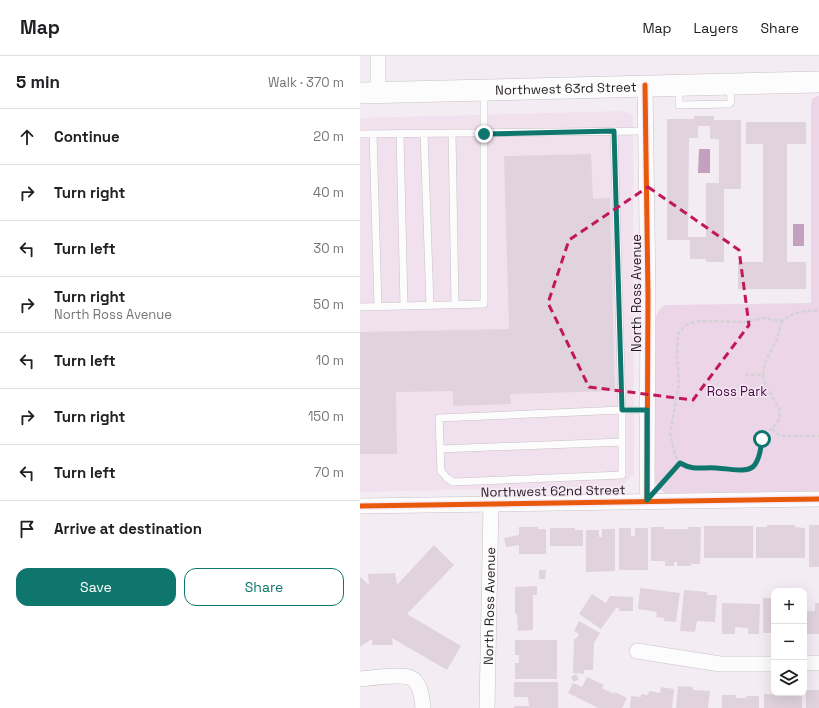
<!DOCTYPE html>
<meta charset="utf-8">
<style>
:root{--surface:#fff;--page:#f2f2f2;--text:#202124;--muted:#757577;--line:#e0e0e0;--accent:#0f766e}
body{margin:0;font-family:"Space Grotesk",sans-serif;background:var(--page);color:var(--text)}
.controls{position:absolute;right:12px;bottom:12px;display:grid;overflow:hidden;border-radius:8px;box-shadow:0 4px 16px #0002}
.controls button{width:36px;height:36px;display:grid;place-items:center;padding:0;border:0;border-bottom:1px solid var(--line);background:var(--surface);color:var(--text);font:20px sans-serif}
.stop{position:absolute;width:12px;height:12px;margin:-9px;border:3px solid #0f766e;border-radius:50%;background:#fff}
.stop.end{background:#0f766e;border-color:#fff;box-shadow:0 1px 4px #0008}
.list{margin:0;padding:0;list-style:none}
h2{display:flex;justify-content:space-between;align-items:center;height:52px;margin:0;padding:0 16px;font-size:17px}
h2 small{font-size:13px;font-weight:400;color:var(--muted)}
.list li{display:grid;grid-template-columns:26px 1fr auto;gap:12px;align-items:center;box-sizing:border-box;height:56px;padding:0 16px;border-top:1px solid var(--line)}
.list b{display:block;font-size:15px;white-space:nowrap}
.list p{margin:0;font-size:13px;white-space:nowrap;color:var(--muted)}
.list em{font-size:13px;font-style:normal;color:var(--muted)}
.actions{display:flex;gap:8px;padding:12px 16px}
.actions a{flex:1;padding:9px 0;border:1px solid var(--accent);border-radius:12px;text-align:center;font-size:14px;color:var(--accent)}
.actions .main{background:var(--accent);color:#fff}
.icon{flex:none;width:22px;height:22px;fill:none;stroke:currentColor;stroke-width:2;stroke-linecap:round;stroke-linejoin:round}
.map{position:relative;flex:none;width:459px;height:652px;overflow:hidden}
header{display:flex;align-items:center;gap:24px;box-sizing:border-box;height:56px;padding:0 20px;background:var(--surface);border-bottom:1px solid var(--line)}
header strong{font-size:19px}
nav{display:flex;gap:22px;margin-inline-start:auto;font-size:14px}
main{display:flex}
aside{flex:1;background:var(--surface)}
.map>svg:first-child{display:block}
.built{fill:#f1e1ee}
.green{fill:#ebd5e7}
.water{fill:#c4a0bf}
.building{fill:#e0d3de;fill-rule:evenodd}
.lines{fill:none;stroke-linecap:round;stroke-linejoin:round}
.service-casing{stroke:#c7c1c6;stroke-width:8}
.minor-casing{stroke:#c7c1c6;stroke-width:16}
.secondary-casing{stroke:#c7c1c6;stroke-width:22}
.path{stroke:#d5d2d5;stroke-width:2.5;stroke-dasharray:4 2;stroke-linecap:butt}
.service{stroke:#fdfcfd;stroke-width:7}
.minor{stroke:#fdfcfd;stroke-width:15}
.secondary{stroke:#fdfcfd;stroke-width:21}
.cycleway-casing{stroke:#f8e9f6;stroke-width:8}
.cycleway{stroke:#e8590c;stroke-width:5}
.route{stroke:#0f766e;stroke-width:5}
.marked{fill:none;stroke:#c2185b;stroke-width:3;stroke-dasharray:8 5;stroke-linejoin:round}
.labels{text-anchor:middle;dominant-baseline:central;stroke-width:3;stroke-linejoin:round;paint-order:stroke}
.street-label{font-size:13px;fill:#211c20;stroke:#f8e9f6}
.park-label{font-size:13px;fill:#460941;stroke:#f8e9f6}
</style>
<header>
<strong>Map</strong>
<nav><a>Map</a><a>Layers</a><a>Share</a></nav>
</header>
<main>
<aside>
<h2>5 min<small>Walk · 370 m</small></h2>
<ul class="list">
<li><svg class="icon" aria-label="ahead" viewBox="0 0 24 24"><path d="M12 20V5M6 11l6-6 6 6"/></svg><div><b>Continue</b></div><em>20 m</em></li>
<li><svg class="icon" aria-label="right" viewBox="0 0 24 24"><path d="M7 20v-9h11M14 6l5 5-5 5"/></svg><div><b>Turn right</b></div><em>40 m</em></li>
<li><svg class="icon" aria-label="left" viewBox="0 0 24 24"><path d="M17 20v-9H6M10 6l-5 5 5 5"/></svg><div><b>Turn left</b></div><em>30 m</em></li>
<li><svg class="icon" aria-label="right" viewBox="0 0 24 24"><path d="M7 20v-9h11M14 6l5 5-5 5"/></svg><div><b>Turn right</b><p>North Ross Avenue</p></div><em>50 m</em></li>
<li><svg class="icon" aria-label="left" viewBox="0 0 24 24"><path d="M17 20v-9H6M10 6l-5 5 5 5"/></svg><div><b>Turn left</b></div><em>10 m</em></li>
<li><svg class="icon" aria-label="right" viewBox="0 0 24 24"><path d="M7 20v-9h11M14 6l5 5-5 5"/></svg><div><b>Turn right</b></div><em>150 m</em></li>
<li><svg class="icon" aria-label="left" viewBox="0 0 24 24"><path d="M17 20v-9H6M10 6l-5 5 5 5"/></svg><div><b>Turn left</b></div><em>70 m</em></li>
<li><svg class="icon" aria-label="arrive" viewBox="0 0 24 24"><path d="M6 21V4h12l-3 4 3 4H6"/></svg><div><b>Arrive at destination</b></div></li>
</ul>
<div class="actions"><a class="main">Save</a><a>Share</a></div>
</aside>
<div class="map">
<svg width="459" height="652" viewBox="0 0 459 652">
<rect width="100%" height="100%" fill="#f4ecf3"/>
<path class="built" d="M 265,55 L 273,60 L 274,418 L 262,430 L 0,436 L 0,62 Z"/>
<path class="green" d="M 457,40 L 459,40 L 459,435 L 305,437 L 298,432 L 295,426 L 296,260 L 300,253 L 305,249 L 451,247 L 451,50 L 452,43 Z"/>
<path class="water" d="M 339,93 L 350,93 L 350,117 L 338,117 Z
M 433,168 L 444,168 L 444,190 L 433,190 Z"/>
<path class="building" d="M 334,60 L 354,60 L 354,64 L 381,64 L 381,133 L 364,133 L 364,206 L 346,206 L 346,203 L 330,203 L 330,184 L 307,184 L 307,63 L 334,63 ZM 338,70 L 350,70 L 350,83 L 359,83 L 359,127 L 346,127 L 346,181 L 328,181 L 329,82 L 338,82 Z
M 386,66 L 446,66 L 446,88 L 427,88 L 427,206 L 446,206 L 446,233 L 378,233 L 378,206 L 403,206 L 403,88 L 386,88 Z
M 231,98 L 233,143 L 250,142 L 255,335 L 150,338 L 151,348 L 93,350 L 93,335 L 36,336 L 37,398 L 0,398 L 0,276 L 149,273 L 144,100 Z
M 407,469 L 435,469 L 435,471 L 445,472 L 445,502 L 396,502 L 396,471 L 407,471 Z
M 449,469 L 459,469 L 459,511 L 449,511 Z
M 344,470 L 393,470 L 393,502 L 344,502 Z
M 159,471 L 178,471 L 178,473 L 186,473 L 186,498 L 159,498 L 159,489 L 146,491 L 144,482 L 159,479 Z
M 291,471 L 304,471 L 304,473 L 328,473 L 328,471 L 341,471 L 340,508 L 331,508 L 331,510 L 317,510 L 317,506 L 314,506 L 314,510 L 305,510 L 305,505 L 291,505 Z
M 190,472 L 215,472 L 215,474 L 223,474 L 223,490 L 190,490 Z
M 259,472 L 271,472 L 271,480 L 275,480 L 275,472 L 288,472 L 288,514 L 259,514 Z
M 242,473 L 255,473 L 255,515 L 226,516 L 226,474 L 239,474 L 239,481 L 242,481 Z
M 74,489 L 94,509 L 47,558 L 101,590 L 87,614 L 32,582 L 33,589 L 12,589 L 12,583 L 0,591 L 0,521 L 9,529 L 8,518 L 35,517 L 37,529 Z
M 179,514 L 186,514 L 185,523 L 179,523 Z
M 177,530 L 177,539 L 173,539 L 173,574 L 158,575 L 157,558 L 155,558 L 155,531 Z
M 280,532 L 320,537 L 316,566 L 304,565 L 304,562 L 296,561 L 297,556 L 278,553 Z
M 324,534 L 347,536 L 347,539 L 357,539 L 355,566 L 337,565 L 335,576 L 320,575 Z
M 232,538 L 246,547 L 250,540 L 273,541 L 273,555 L 259,555 L 259,552 L 256,552 L 241,573 L 219,558 Z
M 403,542 L 414,542 L 414,577 L 403,577 Z
M 362,547 L 400,548 L 399,578 L 388,578 L 388,572 L 375,571 L 375,578 L 362,578 Z
M 455,547 L 459,547 L 459,578 L 446,578 L 446,555 L 455,555 Z
M 219,565 L 240,577 L 234,587 L 233,614 L 224,614 L 224,618 L 213,617 L 214,583 L 216,583 L 219,578 L 214,575 Z
M 155,584 L 197,584 L 197,623 L 155,623 L 155,607 L 159,607 L 159,599 L 155,599 Z
M 216,618 L 219,623 L 214,626 L 211,621 Z
M 227,621 L 244,629 L 242,632 L 254,638 L 255,636 L 267,642 L 262,652 L 238,652 L 208,637 L 213,627 L 222,631 Z
M 154,626 L 198,626 L 198,652 L 154,652 L 154,650 L 169,650 L 168,641 L 154,641 Z
M 318,630 L 333,631 L 333,634 L 350,635 L 348,652 L 316,652 Z
M 301,631 L 314,633 L 312,652 L 270,652 L 271,640 L 281,641 L 281,638 L 288,639 L 289,635 L 300,637 Z
M 446,634 L 459,634 L 459,652 L 446,652 Z
M 428,637 L 442,637 L 442,652 L 404,652 L 404,638 L 428,639 Z
M 362,639 L 376,639 L 376,642 L 386,642 L 386,640 L 399,640 L 399,652 L 362,652 Z"/>
<g class="lines">
<defs>
<path id="service" d="M 319,31 L 319,49 L 369,48 L 371,46 L 370,31
M 254,75 L 262,354 L 287,354
M 64,77 L 70,249
M 92,77 L 95,248
M 0,78 L 286,75
M 13,78 L 18,250
M 40,78 L 44,250
M 0,251 L 124,248 L 124,36
M 262,354 L 262,419 L 93,426 L 87,422 L 81,415 L 79,362 Z
M 80,393 L 262,386"/>
<g id="minor">
<path d="M 18,0 L 18,37"/>
<path d="M 285,29 L 288,239 L 287,444"/>
<path d="M 0,450 L 459,443"/>
<path d="M 277,595 L 360,608 L 414,608"/>
<path d="M 444,607 L 459,607"/>
<path d="M 0,623 C 10,622 45,617 53,623 C 61,630 62,642 63,652"/>
<path id="s1" d="M 127,652 L 131,448"/>
</g>
<g id="secondary">
<path id="s2" d="M 0,37 L 459,26"/>
</g>
</defs>
<use href="#service" class="service-casing"/>
<use href="#minor" class="minor-casing"/>
<use href="#secondary" class="secondary-casing"/>
<path class="path" d="M 385,319 L 403,319 L 406,330 L 419,352 L 420,360 L 417,367 L 412,373 L 404,378 L 402,383 L 401,396 L 397,407 L 392,411 L 384,415 L 376,415 L 354,412 L 339,413 L 327,412 L 320,407 L 315,399 L 310,378 L 319,328 L 317,298 L 318,278 L 326,269 L 339,265 L 384,266 L 403,262 L 422,265 C 433,256 446,254 459,255
M 403,319 L 405,306 L 417,283 L 422,265
M 412,373 L 415,376 L 421,380 L 459,380
M 301,429 L 320,407"/>
<use href="#service" class="service"/>
<use href="#minor" class="minor"/>
<use href="#secondary" class="secondary"/>
<defs>
<path id="cycleway" d="M 285,29 L 288,239 L 287,444
M 0,450 L 459,443"/>
</defs>
<use href="#cycleway" class="cycleway-casing"/>
<use href="#cycleway" class="cycleway"/>
</g>
<g class="lines">
<path class="route" d="M 124,78 L 254,75 L 262,354 L 287,354 L 287,444 L 320,407 C 334,415 342,411 356,412 C 387,414 398,422 402,383"/>
</g>
<path class="marked" d="M 288,131 L 379,194 L 389,269 L 333,344 L 229,331 L 188,247 L 209,184 Z"/>
<g class="labels">
<g class="street-label">
<text stroke="none"><textPath href="#s2" startOffset="206">Northwest 63rd Street</textPath></text>
<text transform="translate(276 237) rotate(-90)">North Ross Avenue</text>
<text transform="translate(193 435) rotate(-1)">Northwest 62nd Street</text>
<text stroke="none"><textPath href="#s1" startOffset="102">North Ross Avenue</textPath></text>
</g>
<g class="park-label">
<text x="377" y="335">Ross Park</text>
</g>
</g>
</svg>
<div class="controls">
<button>+</button>
<button>−</button>
<button><svg class="icon" aria-label="layers" viewBox="0 0 24 24"><path d="M12 4l9 5-9 5-9-5zM3 14l9 5 9-5"/></svg></button>
</div>
<div class="stop" style="left:402px;top:383px"></div>
<div class="stop end" style="left:124px;top:78px"></div>
</div>
</main>
